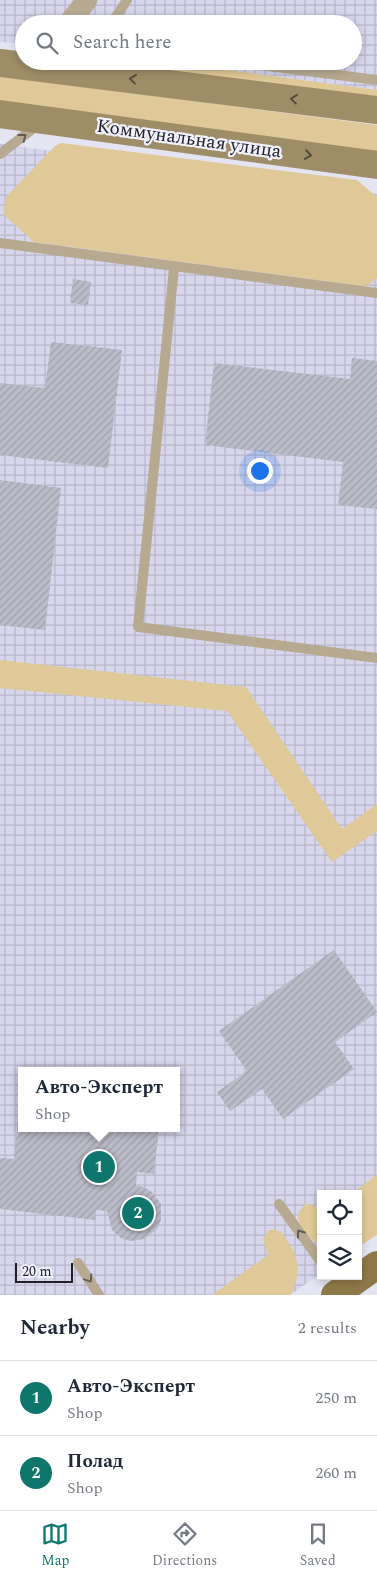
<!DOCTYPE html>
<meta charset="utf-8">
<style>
:root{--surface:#fff;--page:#f2f2f3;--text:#1f2937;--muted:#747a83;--line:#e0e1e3;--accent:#0f766e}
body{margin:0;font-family:Spectral,serif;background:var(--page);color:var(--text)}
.controls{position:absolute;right:15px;bottom:15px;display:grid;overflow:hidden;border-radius:0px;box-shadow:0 2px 8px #0003}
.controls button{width:45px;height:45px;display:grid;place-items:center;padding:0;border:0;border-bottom:1px solid var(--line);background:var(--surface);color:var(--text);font:25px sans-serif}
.scale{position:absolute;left:15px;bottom:12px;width:58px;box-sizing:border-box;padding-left:5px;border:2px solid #202025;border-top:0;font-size:14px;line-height:18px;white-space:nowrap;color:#202025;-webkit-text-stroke:4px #f2f2fe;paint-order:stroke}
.you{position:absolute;left:259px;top:470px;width:18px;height:18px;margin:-12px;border:4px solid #fff;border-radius:50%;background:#1a73e8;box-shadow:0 0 0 8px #1a73e833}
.badge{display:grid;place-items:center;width:32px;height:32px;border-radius:50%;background:var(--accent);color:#fff;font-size:16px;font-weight:700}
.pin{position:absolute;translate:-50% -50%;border:2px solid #fff;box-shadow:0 1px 5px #0006}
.popup{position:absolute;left:18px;top:1067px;width:162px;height:65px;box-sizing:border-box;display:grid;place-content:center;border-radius:0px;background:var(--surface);filter:drop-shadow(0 1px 4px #0005);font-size:16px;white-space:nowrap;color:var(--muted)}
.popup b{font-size:19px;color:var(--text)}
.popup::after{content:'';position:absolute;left:50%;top:100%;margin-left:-10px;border:10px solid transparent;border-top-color:var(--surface)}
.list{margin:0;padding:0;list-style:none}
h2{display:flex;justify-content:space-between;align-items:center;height:65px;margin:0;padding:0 20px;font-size:21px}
h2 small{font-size:16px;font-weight:400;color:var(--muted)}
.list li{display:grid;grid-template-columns:32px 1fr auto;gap:15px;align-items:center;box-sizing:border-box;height:75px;padding:0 20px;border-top:1px solid var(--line)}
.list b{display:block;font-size:19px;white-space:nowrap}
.list p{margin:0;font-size:16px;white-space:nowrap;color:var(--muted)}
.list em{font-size:16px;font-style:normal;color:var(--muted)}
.icon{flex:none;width:28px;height:28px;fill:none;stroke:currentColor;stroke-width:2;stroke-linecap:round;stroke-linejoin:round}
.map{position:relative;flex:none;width:377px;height:1295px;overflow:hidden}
.search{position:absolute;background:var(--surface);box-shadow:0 2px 8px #0003;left:15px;right:15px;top:15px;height:55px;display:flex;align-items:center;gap:12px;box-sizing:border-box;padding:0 18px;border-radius:28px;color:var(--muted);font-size:19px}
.sheet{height:215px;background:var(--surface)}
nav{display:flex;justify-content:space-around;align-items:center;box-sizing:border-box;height:70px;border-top:1px solid var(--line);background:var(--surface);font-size:14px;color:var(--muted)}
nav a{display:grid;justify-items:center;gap:2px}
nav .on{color:var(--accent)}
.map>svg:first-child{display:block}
.industrial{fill:url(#industrial-grid);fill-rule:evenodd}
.grass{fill:#e0c998}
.building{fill:url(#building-hatch)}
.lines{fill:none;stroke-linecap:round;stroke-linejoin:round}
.service{stroke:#b7aa91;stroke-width:10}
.minor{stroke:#b7aa91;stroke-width:21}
.secondary{stroke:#9f8d67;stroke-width:28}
.primary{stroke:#8e7847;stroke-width:28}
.oneway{stroke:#534c3f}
.oneway2{stroke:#645e56}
.labels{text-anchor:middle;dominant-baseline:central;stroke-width:4.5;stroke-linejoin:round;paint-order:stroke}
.street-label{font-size:19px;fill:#202025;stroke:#f2f2fe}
</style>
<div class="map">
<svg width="377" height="1295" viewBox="0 0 377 1295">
<defs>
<pattern id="industrial-grid" width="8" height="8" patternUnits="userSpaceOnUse" patternTransform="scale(1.25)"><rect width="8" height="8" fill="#d7d6ec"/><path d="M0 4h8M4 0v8" fill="none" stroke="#b8b7ca"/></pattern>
<pattern id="building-hatch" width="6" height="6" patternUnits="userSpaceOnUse" patternTransform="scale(1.25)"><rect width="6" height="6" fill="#bbbbc9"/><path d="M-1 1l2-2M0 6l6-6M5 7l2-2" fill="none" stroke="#a0a0ac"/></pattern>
</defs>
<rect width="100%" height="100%" fill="#e5e4f3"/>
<path class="industrial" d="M 0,0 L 377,0 L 377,90 L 160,61 L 353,61 L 353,24 L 24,24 L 24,44 L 0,42 Z
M 0,144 L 377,194 L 377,1232 L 358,1194 L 321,1194 L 321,1273 L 290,1295 L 0,1295 ZM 22,1071 L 176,1071 L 176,1128 L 22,1128 Z"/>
<path class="grass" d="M 89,61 L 160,61 L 377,90 L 377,104 Z
M 0,76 L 377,125 L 377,161 L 0,112 Z
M 61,143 L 357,180 L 377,197 L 377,278 L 369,285 L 362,286 L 34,242 L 5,216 L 3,211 L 6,197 L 55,146 Z
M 0,660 L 246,687 L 342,829 L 377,804 L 377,831 L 332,862 L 227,711 L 0,688 Z
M 377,1175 L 377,1235 L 358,1247 L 358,1194 L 351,1194 Z
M 305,1204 L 313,1205 L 321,1211 L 321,1245 C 308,1239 297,1227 298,1213 Z
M 273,1229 L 281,1232 C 298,1253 303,1269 291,1295 L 212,1295 L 268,1255 L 263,1239 L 268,1231 Z"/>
<path class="building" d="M 73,279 L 91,282 L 88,305 L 70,303 Z
M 51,342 L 122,350 L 108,468 L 0,455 L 0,383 L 45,388 Z
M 352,358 L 377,361 L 377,509 L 338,505 L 343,462 L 205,445 L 214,363 L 350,379 Z
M 0,480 L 61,488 L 45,630 L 0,625 Z
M 334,950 L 377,1012 L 335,1042 L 354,1069 L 283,1119 L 262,1089 L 230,1111 L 217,1092 L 247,1071 L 219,1031 Z
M 20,1099 L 22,1128 L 159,1128 L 154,1174 L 137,1172 L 136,1186 L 144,1187 L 152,1192 L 161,1204 L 161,1220 L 157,1229 L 144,1239 L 130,1241 L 121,1238 L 112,1230 L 107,1211 L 96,1210 L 95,1220 L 0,1209 L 0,1158 L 14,1159 Z"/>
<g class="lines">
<path class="service" d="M 111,24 L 127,0
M 230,61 L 377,80
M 0,154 L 39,124
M 0,243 L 377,293
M 174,268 L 138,627 L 377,658
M 279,1204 L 321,1262
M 78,1263 L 99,1295"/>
<path class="minor" d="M 68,24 L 87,0"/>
<path class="secondary" d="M 0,63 L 377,110
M 0,114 L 377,165"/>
<path class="primary" d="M 335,1295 L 377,1265"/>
</g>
<defs><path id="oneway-chevron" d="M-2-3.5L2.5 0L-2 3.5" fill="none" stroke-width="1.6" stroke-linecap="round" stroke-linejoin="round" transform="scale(1.25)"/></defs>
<g class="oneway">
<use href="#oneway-chevron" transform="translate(133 79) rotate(-173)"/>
<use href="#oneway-chevron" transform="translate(294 99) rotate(-173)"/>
<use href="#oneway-chevron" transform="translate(308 155) rotate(8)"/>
</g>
<g class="oneway2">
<use href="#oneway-chevron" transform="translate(23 137) rotate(-37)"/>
<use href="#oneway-chevron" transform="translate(300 1233) rotate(-126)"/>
<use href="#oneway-chevron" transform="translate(89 1279) rotate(56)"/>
</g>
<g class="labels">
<g class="street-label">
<text transform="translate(189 139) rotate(8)">Коммунальная улица</text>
</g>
</g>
</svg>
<div class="controls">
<button><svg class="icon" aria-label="locate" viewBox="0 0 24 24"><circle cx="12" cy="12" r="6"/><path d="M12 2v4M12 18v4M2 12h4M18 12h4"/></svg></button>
<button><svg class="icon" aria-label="layers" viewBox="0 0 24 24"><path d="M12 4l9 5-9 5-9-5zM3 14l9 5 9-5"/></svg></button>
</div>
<div class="scale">20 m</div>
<div class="you"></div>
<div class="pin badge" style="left:99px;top:1167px">1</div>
<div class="popup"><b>Авто-Эксперт</b>Shop</div>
<div class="pin badge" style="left:138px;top:1213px">2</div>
<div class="search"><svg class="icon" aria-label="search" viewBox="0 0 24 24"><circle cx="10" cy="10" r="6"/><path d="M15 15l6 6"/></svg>Search here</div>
</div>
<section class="sheet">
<h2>Nearby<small>2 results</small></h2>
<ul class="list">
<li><span class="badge">1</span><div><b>Авто-Эксперт</b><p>Shop</p></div><em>250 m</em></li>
<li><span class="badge">2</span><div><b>Полад</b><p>Shop</p></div><em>260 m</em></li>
</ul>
</section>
<nav>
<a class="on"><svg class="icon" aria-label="map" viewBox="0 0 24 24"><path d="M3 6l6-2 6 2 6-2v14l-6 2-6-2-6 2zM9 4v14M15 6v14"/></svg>Map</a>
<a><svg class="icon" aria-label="directions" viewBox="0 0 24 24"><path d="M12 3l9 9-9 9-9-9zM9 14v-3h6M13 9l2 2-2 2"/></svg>Directions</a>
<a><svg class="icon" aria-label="saved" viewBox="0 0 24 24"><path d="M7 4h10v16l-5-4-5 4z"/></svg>Saved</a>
</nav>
